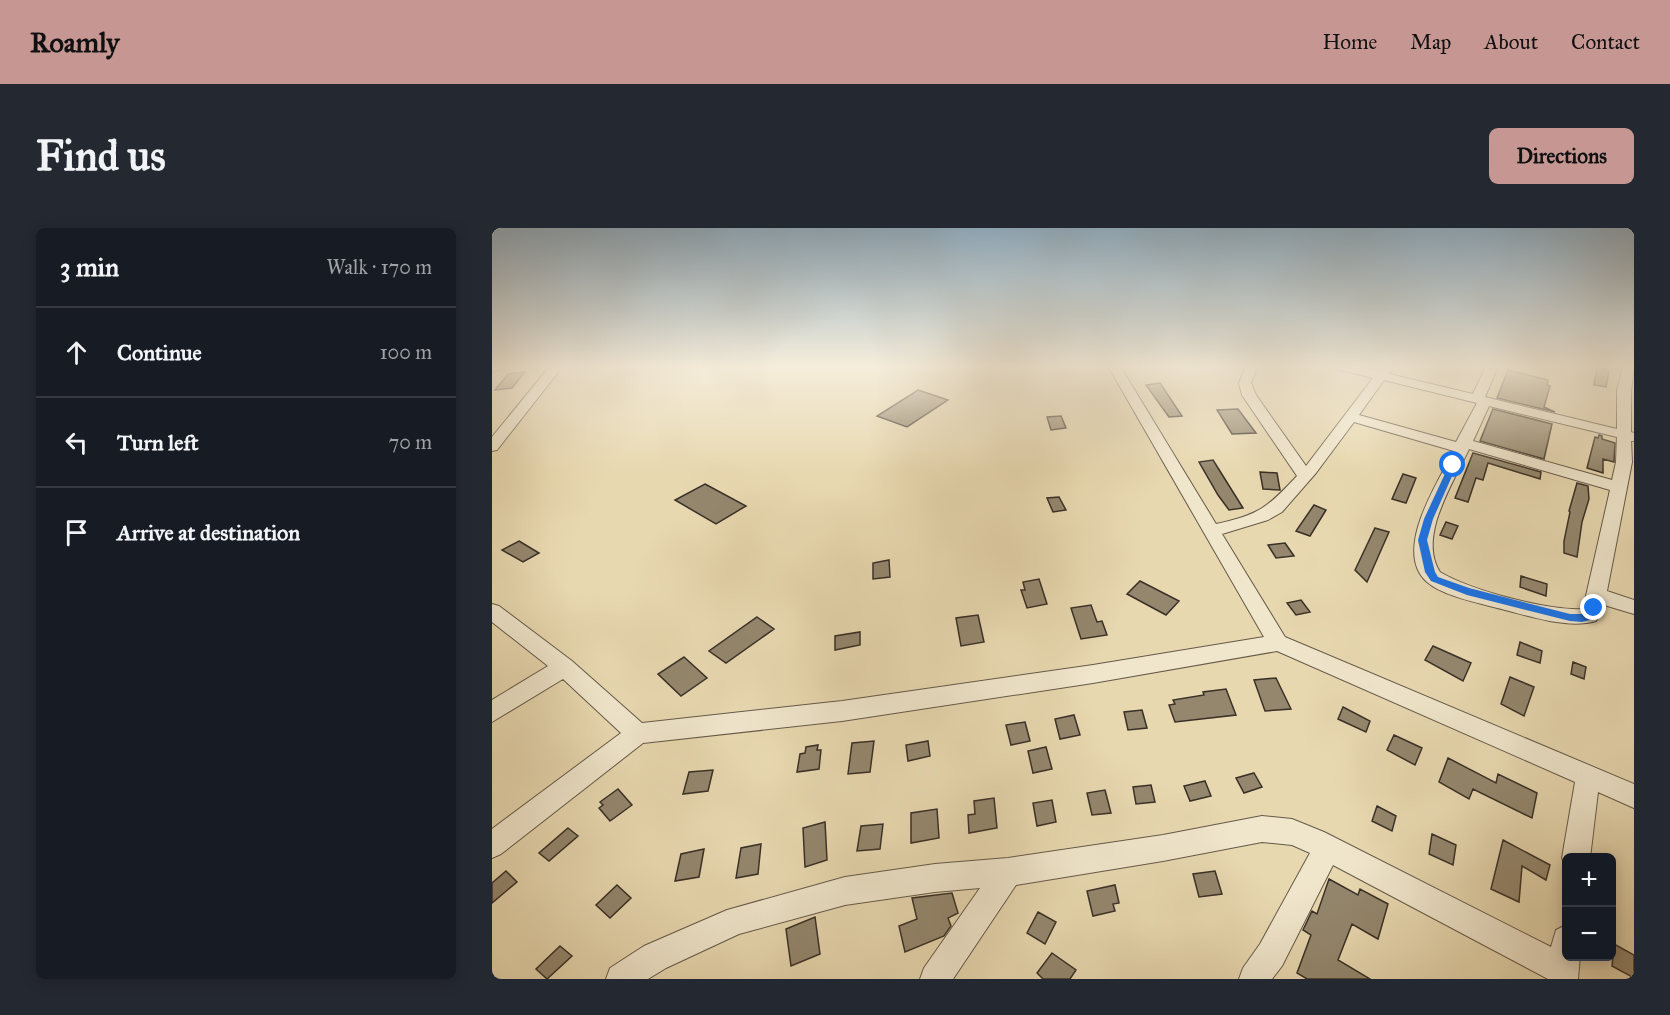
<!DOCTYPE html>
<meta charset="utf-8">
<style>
:root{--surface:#171b24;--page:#242831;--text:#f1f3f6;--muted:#9ea1a6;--line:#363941;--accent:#c59692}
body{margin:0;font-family:"IM FELL Great Primer",serif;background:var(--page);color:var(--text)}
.controls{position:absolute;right:18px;bottom:18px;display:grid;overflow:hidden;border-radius:9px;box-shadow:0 3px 15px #0003}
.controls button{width:54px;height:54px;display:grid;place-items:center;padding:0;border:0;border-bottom:2px solid var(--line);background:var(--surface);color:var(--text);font:30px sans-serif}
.stop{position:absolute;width:18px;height:18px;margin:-14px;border:4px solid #1a73e8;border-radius:50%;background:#fff}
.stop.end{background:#1a73e8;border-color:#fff;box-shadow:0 2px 6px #0008}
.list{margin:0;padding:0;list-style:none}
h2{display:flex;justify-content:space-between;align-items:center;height:78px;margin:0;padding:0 24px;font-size:26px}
h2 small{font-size:20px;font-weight:400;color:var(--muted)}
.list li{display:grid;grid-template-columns:39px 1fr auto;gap:18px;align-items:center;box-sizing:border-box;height:90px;padding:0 24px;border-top:2px solid var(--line)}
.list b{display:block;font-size:22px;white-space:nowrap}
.list em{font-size:20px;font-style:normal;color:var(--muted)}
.icon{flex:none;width:33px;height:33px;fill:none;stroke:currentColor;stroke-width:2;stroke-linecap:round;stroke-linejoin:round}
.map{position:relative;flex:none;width:1142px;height:751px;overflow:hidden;border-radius:9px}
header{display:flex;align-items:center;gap:36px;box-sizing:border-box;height:84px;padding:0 30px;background:var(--accent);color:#111}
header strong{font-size:28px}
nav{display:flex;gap:33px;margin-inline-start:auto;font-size:21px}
.intro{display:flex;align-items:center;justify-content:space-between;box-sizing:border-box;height:144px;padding:0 36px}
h1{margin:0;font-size:42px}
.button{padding:15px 27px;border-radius:9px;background:var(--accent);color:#111;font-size:21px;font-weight:700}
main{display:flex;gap:36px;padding:0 36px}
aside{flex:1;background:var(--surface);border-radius:9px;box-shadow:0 3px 15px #0003}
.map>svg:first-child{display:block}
.building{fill:#94876e;stroke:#393027;stroke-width:1.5}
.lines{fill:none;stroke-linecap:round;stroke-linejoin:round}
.minor-casing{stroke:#655a49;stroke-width:2}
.minor{fill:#f0e6cc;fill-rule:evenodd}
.route{fill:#1a73e8}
</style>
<header>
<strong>Roamly</strong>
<nav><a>Home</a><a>Map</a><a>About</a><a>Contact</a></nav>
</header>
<div class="intro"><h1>Find us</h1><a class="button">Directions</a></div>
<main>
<aside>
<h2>3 min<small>Walk · 170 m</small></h2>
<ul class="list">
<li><svg class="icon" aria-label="ahead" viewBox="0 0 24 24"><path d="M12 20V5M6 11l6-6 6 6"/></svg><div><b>Continue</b></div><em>100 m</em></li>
<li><svg class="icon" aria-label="left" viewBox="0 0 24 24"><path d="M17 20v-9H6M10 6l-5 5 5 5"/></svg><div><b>Turn left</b></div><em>70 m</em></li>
<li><svg class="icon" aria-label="arrive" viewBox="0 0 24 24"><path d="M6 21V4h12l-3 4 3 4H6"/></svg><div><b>Arrive at destination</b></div></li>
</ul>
</aside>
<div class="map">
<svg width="1142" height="751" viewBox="0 0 1142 751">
<rect width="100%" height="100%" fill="#e8d8b0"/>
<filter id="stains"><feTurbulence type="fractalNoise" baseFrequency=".00333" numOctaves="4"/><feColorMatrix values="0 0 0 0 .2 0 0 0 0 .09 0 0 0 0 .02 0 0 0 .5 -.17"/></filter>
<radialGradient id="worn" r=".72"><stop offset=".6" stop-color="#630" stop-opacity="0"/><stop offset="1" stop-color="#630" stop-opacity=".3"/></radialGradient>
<path class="building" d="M 1105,139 L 1117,142 L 1114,159 L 1102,157 Z
M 1016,142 L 1056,152 L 1055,157 L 1058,158 L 1052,179 L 1063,184 L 1005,170 Z
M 33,144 L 20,160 L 3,162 L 16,146 Z
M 668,155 L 690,188 L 677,189 L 654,157 Z
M 426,162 L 456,172 L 415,199 L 385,188 Z
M 746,181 L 764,205 L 740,206 L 725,182 Z
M 1001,181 L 1060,196 L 1052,231 L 988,213 Z
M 569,188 L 574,200 L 559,202 L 555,189 Z
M 1107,207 L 1110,208 L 1110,211 L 1123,215 L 1122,234 L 1111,231 L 1111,245 L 1095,240 L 1103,209 L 1106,210 Z
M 981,225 L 1049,244 L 1048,251 L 996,235 L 991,252 L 984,250 L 976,274 L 963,270 Z
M 721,232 L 751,280 L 737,282 L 726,267 L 707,234 Z
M 768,244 L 785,245 L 788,262 L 771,261 Z
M 911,246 L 924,250 L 914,275 L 900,271 Z
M 1085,255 L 1096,258 L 1097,271 L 1090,294 L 1085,329 L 1072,325 L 1072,313 L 1078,284 L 1077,283 Z
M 213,256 L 254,278 L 224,296 L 183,272 Z
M 567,269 L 574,282 L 561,284 L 555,270 Z
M 822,277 L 834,282 L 818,308 L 804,303 Z
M 954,294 L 966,298 L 960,311 L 948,307 Z
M 883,300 L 897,304 L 875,354 L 863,342 Z
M 27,313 L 47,325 L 31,334 L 10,322 Z
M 793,315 L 802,328 L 784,330 L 776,317 Z
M 397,332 L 398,349 L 381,351 L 381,335 Z
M 1029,348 L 1055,356 L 1054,368 L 1028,359 Z
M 547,351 L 555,376 L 535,380 L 529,362 L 533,362 L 531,354 Z
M 648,353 L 687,373 L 674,387 L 635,366 Z
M 809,372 L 818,384 L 804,387 L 795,375 Z
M 599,377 L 605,394 L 610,393 L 615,407 L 589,411 L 579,380 Z
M 486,387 L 492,414 L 469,418 L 464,390 Z
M 265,389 L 282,401 L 234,435 L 217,423 Z
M 368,404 L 368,417 L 343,422 L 343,408 Z
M 1028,414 L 1050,423 L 1048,435 L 1025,427 Z
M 941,418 L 979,435 L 971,453 L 933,432 Z
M 192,429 L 215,450 L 189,468 L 166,446 Z
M 1081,434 L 1094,439 L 1092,451 L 1079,446 Z
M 1018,449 L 1042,459 L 1032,488 L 1009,476 Z
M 784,450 L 799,481 L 773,483 L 762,452 Z
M 734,461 L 744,487 L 683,494 L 677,477 L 683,476 L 681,472 L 712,467 L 711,464 Z
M 851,479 L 878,493 L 874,504 L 846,491 Z
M 650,482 L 655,500 L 636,502 L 632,484 Z
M 582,487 L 588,507 L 568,511 L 563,491 Z
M 533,494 L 538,513 L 519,517 L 514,497 Z
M 902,507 L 930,520 L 923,537 L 895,522 Z
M 382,513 L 378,544 L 356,546 L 360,515 Z
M 436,513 L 438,528 L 416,533 L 414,517 Z
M 326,517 L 325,522 L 329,522 L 327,541 L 305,544 L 308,526 L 313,525 L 314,519 Z
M 554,519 L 560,541 L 541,545 L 536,523 Z
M 956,530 L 1004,555 L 1006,546 L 1045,565 L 1040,590 L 981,561 L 977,571 L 947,554 Z
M 221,542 L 216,563 L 191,566 L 197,544 Z
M 762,545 L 770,559 L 752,565 L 744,550 Z
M 713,553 L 719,568 L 698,573 L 692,558 Z
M 659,557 L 663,574 L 644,576 L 641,559 Z
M 126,561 L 140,577 L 118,593 L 107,580 L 111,577 L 108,574 Z
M 613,562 L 619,585 L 600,587 L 595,565 Z
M 502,570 L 505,600 L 477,605 L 476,587 L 483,586 L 482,573 Z
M 560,572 L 564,594 L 545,598 L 541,575 Z
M 885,578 L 904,588 L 900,603 L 880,593 Z
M 445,581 L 447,610 L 419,615 L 419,585 Z
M 333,594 L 335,632 L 313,639 L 311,600 Z
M 391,596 L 388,621 L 365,623 L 369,598 Z
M 76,600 L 86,608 L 57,633 L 47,625 Z
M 940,606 L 964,617 L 961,637 L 937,626 Z
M 1011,612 L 1058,637 L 1054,652 L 1030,638 L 1027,674 L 999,661 Z
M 269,616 L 266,646 L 244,650 L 249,620 Z
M 212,621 L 207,649 L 183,653 L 189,626 Z
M 14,643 L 25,654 L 0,675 L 0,655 Z
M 723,643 L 730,666 L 707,669 L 701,646 Z
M 837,651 L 866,667 L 868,661 L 896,676 L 886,711 L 860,696 L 846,732 L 878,751 L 815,751 L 805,745 L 819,707 L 811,702 L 820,683 L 825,686 Z
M 125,657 L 139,670 L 118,690 L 104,677 Z
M 623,657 L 627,675 L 621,676 L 623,683 L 601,688 L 595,663 Z
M 460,665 L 466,685 L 456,690 L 459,698 L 452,708 L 413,724 L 407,698 L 425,691 L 420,670 Z
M 546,684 L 564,694 L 553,716 L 535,705 Z
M 323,689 L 328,726 L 299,738 L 294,701 Z
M 1122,716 L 1142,727 L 1142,750 L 1120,738 Z
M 68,718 L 80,728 L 55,751 L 44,741 Z
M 560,725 L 584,742 L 578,751 L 551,751 L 545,745 Z"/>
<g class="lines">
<defs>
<path id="minor" d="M 0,138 L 16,138 L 0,144 Z
M 58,138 L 71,138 L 5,222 L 0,223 L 0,209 Z
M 616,138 L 628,138 L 724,296 C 767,287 776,279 805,248 L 750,167 L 747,155 L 754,138 L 766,138 L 759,155 L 764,167 L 814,238 L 881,150 L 845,141 L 843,138 L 865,138 L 886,143 L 889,138 L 902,138 L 897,146 L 981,166 L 994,138 L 1006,138 L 993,169 L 1125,201 L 1125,163 L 1131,138 L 1142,138 L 1139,163 L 1139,204 L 1142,205 L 1142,213 L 1139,213 L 1140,234 L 1115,363 L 1142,372 L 1142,386 L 1112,377 L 1104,393 C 1077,401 1040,389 1013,382 C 992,376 952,369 935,354 C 900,323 946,254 962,223 L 862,194 L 824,245 L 790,284 L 776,292 L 730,306 L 793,409 L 1142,556 L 1142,580 L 1106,564 L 1098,630 L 1074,630 L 1074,640 L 1070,630 L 1083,554 L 785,423 L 601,455 L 350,493 L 151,515 L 9,626 L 0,630 L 0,601 L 129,505 L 71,451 L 0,494 L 0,472 L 56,438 L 0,394 L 0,376 L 7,378 L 80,433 L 150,495 L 350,473 L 601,437 L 772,409 ZM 892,152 L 985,175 L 964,214 L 867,187 ZM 997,178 L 1125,209 L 1124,234 L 1120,252 L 981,213 ZM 977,221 L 1118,262 L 1091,381 C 1056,383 978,362 948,344 C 925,309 962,254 977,221 Z
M 770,588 L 800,591 L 832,604 L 1059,719 L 1064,702 L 1074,697 L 1074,728 L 1088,728 L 1086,751 L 1056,751 L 841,637 L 790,738 L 780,751 L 747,751 L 751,740 L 768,716 L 818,625 L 800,617 L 770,614 L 671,633 L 524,657 L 461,751 L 428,751 L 432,740 L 488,660 L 443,664 L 353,677 L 247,706 L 174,740 L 156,751 L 114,751 L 118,740 L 152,718 L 235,682 L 353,649 L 443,636 L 516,630 L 671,607 Z"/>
</defs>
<use href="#minor" class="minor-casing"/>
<use href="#minor" class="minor"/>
</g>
<linearGradient id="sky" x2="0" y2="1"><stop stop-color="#90acbf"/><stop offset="0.57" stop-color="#f5eddb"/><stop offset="1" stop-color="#f5eddb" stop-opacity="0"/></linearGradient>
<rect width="1142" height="243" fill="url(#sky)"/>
<path class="route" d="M 961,235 L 965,237 L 941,291 L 935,312 L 943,344 L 946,349 L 977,360 L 1078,386 L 1094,386 L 1098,377 L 1102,376 L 1107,380 L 1101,391 L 1090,394 L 1078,393 L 975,367 L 939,353 L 933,344 L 926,312 L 932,291 L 957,237 Z"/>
<rect width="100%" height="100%" filter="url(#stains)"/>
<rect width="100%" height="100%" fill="url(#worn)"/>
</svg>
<div class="controls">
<button>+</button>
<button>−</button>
</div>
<div class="stop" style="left:961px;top:237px"></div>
<div class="stop end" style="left:1102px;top:380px"></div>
</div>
</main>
